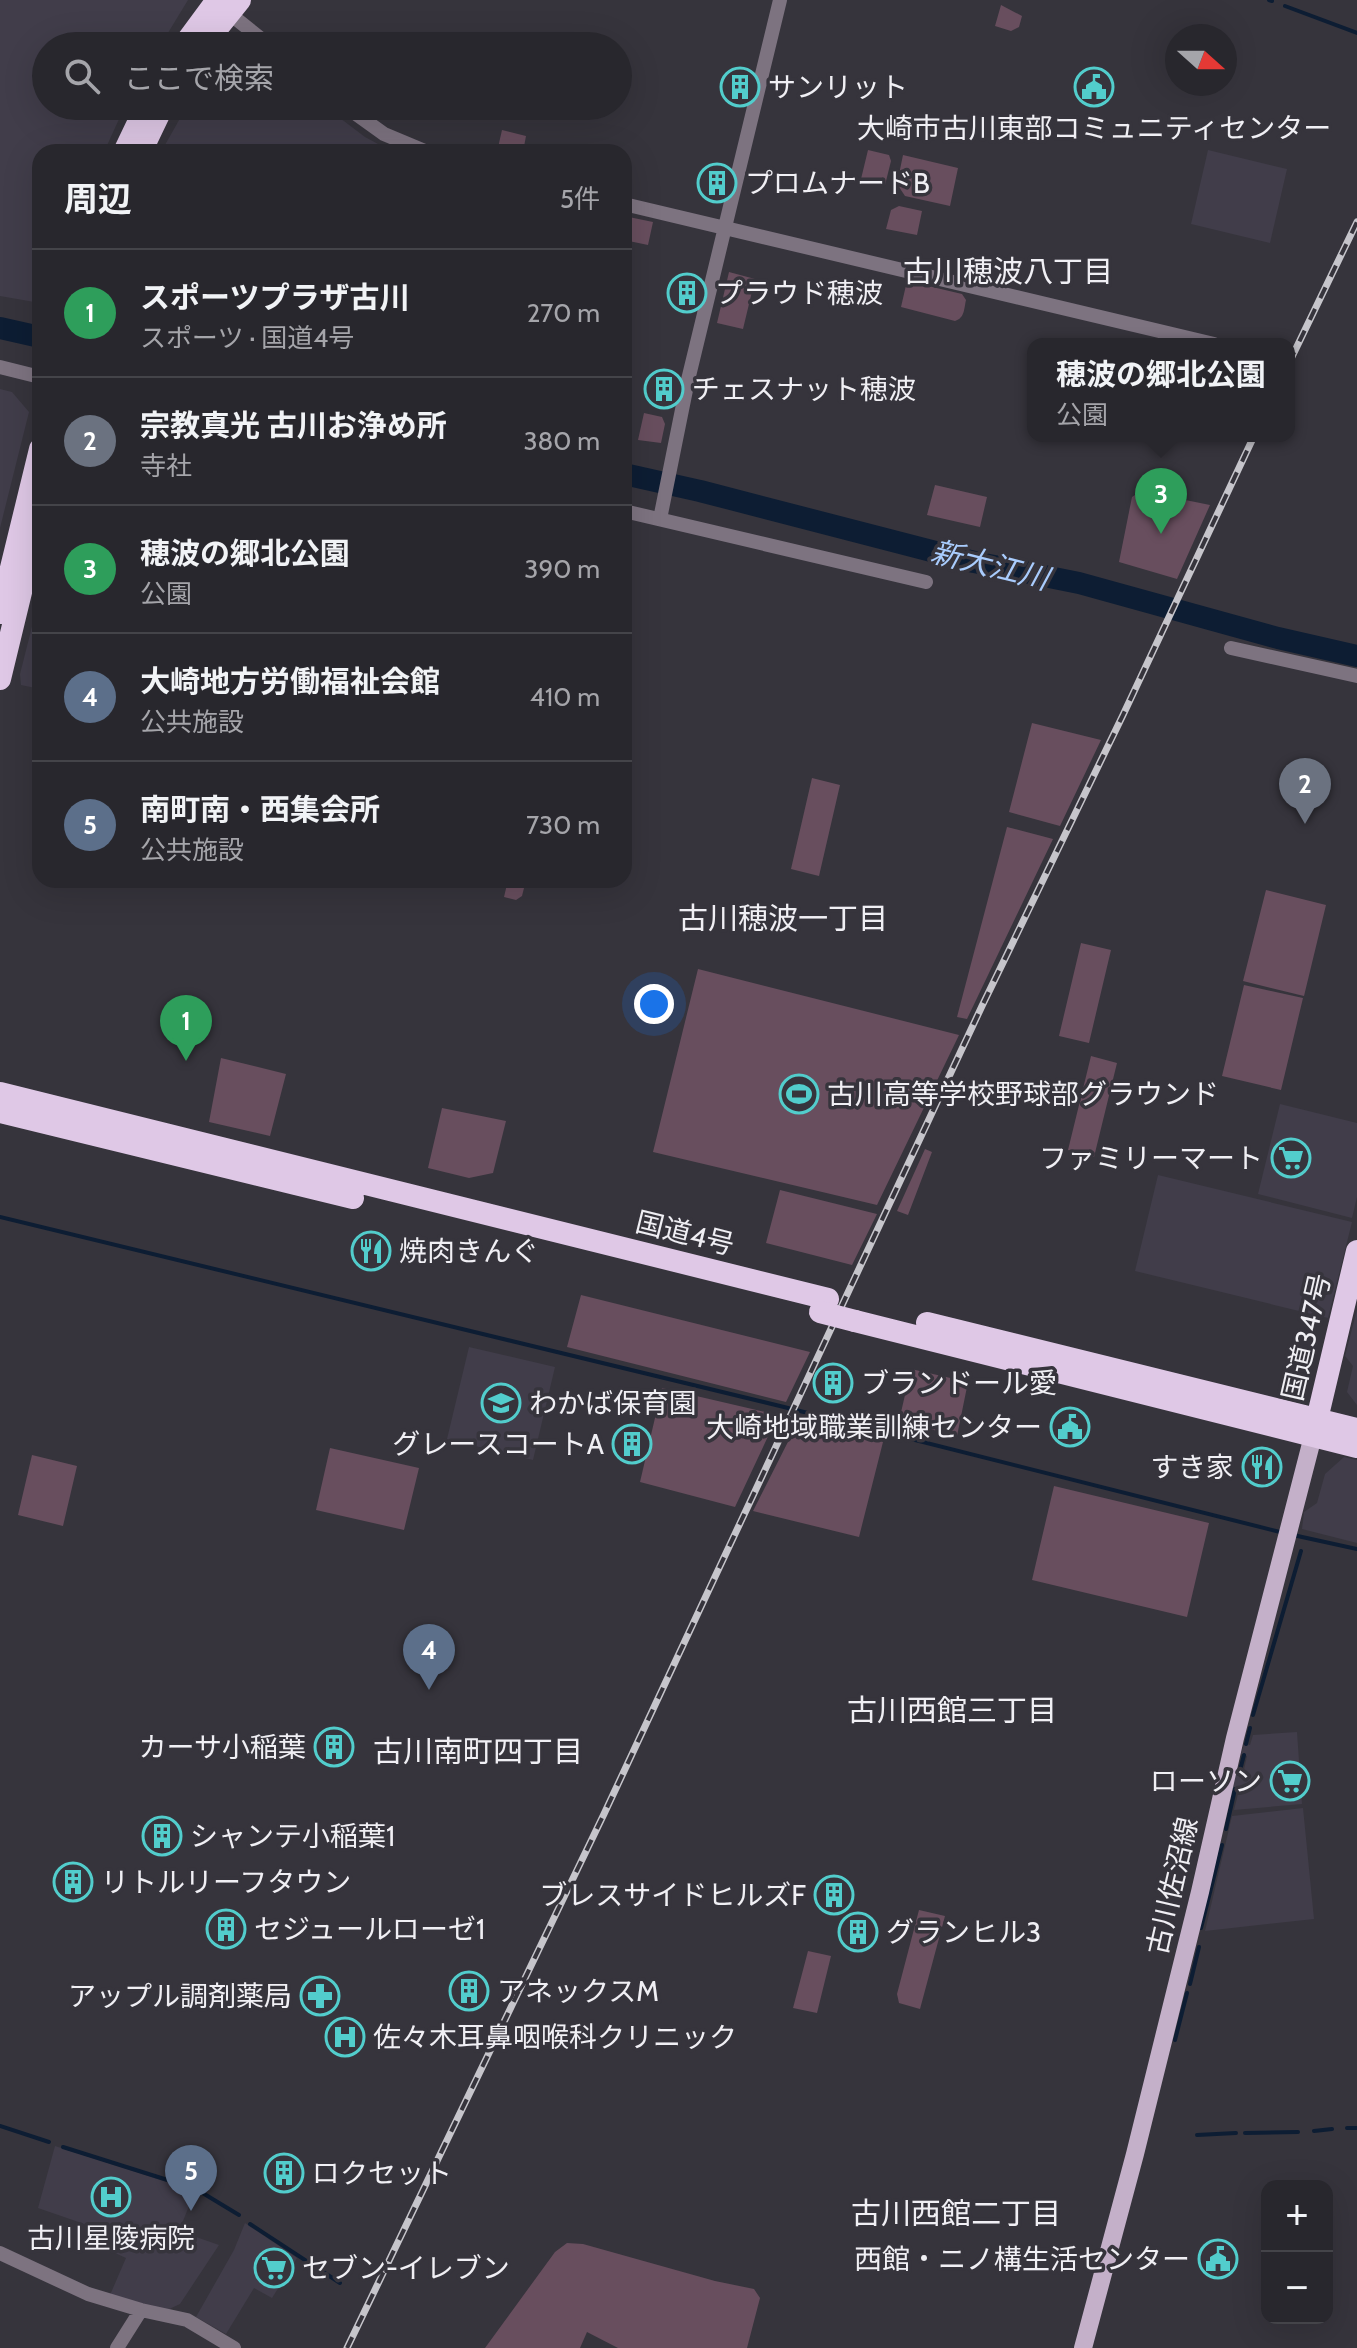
<!DOCTYPE html>
<html lang="ja">
<meta charset="utf-8">
<style>
:root{--surface:#28272d;--page:#302f35;--text:#f1f3f6;--muted:#a5a5aa;--line:#444449;--accent:#52cdcc}
body{margin:0;font-family:Cabin,"Noto Sans JP",sans-serif;background:var(--page);color:var(--text)}
.controls{position:absolute;right:24px;bottom:24px;display:grid;overflow:hidden;border-radius:16px;box-shadow:0 8px 32px #0002}
.controls button{width:72px;height:72px;display:grid;place-items:center;padding:0;border:0;border-bottom:2px solid var(--line);background:var(--surface);color:var(--text);font:40px sans-serif}
.compass{position:absolute;left:1165px;top:24px;width:72px;height:72px;border-radius:50%;background:var(--surface);box-shadow:0 8px 32px #0002;rotate:111deg}
.you{position:absolute;left:654px;top:1004px;width:28px;height:28px;margin:-20px;border:6px solid #fff;border-radius:50%;background:#1a73e8;box-shadow:0 0 0 12px #1a73e833}
.badge{display:grid;place-items:center;width:52px;height:52px;border-radius:50%;background:var(--accent);color:#fff;font-size:26px;font-weight:700}
.pin{position:absolute;translate:-50% -66px;filter:drop-shadow(0 2px 4px #0008)}
.pin::after{content:'';position:absolute;top:42px;width:28px;height:24px;background:inherit;clip-path:polygon(0 0,100% 0,50% 100%)}
.popup{position:absolute;left:1027px;top:338px;width:268px;height:104px;box-sizing:border-box;display:grid;place-content:center;border-radius:16px;background:var(--surface);filter:drop-shadow(0 2px 6px #0005);font-size:26px;white-space:nowrap;color:var(--muted)}
.popup b{font-size:30px;color:var(--text)}
.popup::after{content:'';position:absolute;left:50%;top:100%;margin-left:-16px;border:16px solid transparent;border-top-color:var(--surface)}
.list{margin:0;padding:0;list-style:none}
h2{display:flex;justify-content:space-between;align-items:center;height:104px;margin:0;padding:0 32px;font-size:34px}
h2 small{font-size:26px;font-weight:400;color:var(--muted)}
.list li{display:grid;grid-template-columns:52px 1fr auto;gap:24px;align-items:center;box-sizing:border-box;height:128px;padding:0 32px;border-top:2px solid var(--line)}
.list b{display:block;font-size:30px;white-space:nowrap}
.list p{margin:0;font-size:26px;white-space:nowrap;color:var(--muted)}
.list em{font-size:26px;font-style:normal;color:var(--muted)}
.icon{flex:none;width:44px;height:44px;fill:none;stroke:currentColor;stroke-width:2;stroke-linecap:round;stroke-linejoin:round}
.map{position:relative;flex:none;width:1357px;height:2348px;overflow:hidden}
.search{position:absolute;background:var(--surface);box-shadow:0 8px 32px #0002;left:32px;top:32px;width:600px;height:88px;display:flex;align-items:center;gap:20px;box-sizing:border-box;padding:0 28px;border-radius:44px;color:var(--muted);font-size:30px}
.panel{position:absolute;background:var(--surface);box-shadow:0 8px 32px #0002;left:32px;top:144px;width:600px;height:744px;border-radius:24px}
.map>svg:first-child{display:block}
.built{fill:#413d4a}
.green{fill:#684e5e}
.lines{fill:none;stroke-linecap:round;stroke-linejoin:round}
.stream{stroke:#0d1d33;stroke-width:4}
.river{stroke:#0d1d33;stroke-width:22}
.minor{stroke:#7d7380;stroke-width:14}
.major{stroke:#c4b0c9;stroke-width:18}
.highway{stroke:#dfc8e6;stroke-width:22}
.rail-casing{stroke:#c6c5cb;stroke-width:7}
.rail{stroke:#36343c;stroke-width:4;stroke-dasharray:12;stroke-linecap:butt}
.highway-bridge{stroke:#dfc8e6;stroke-width:22}
.labels{text-anchor:middle;dominant-baseline:central;stroke-width:7;stroke-linejoin:round;paint-order:stroke}
.poi-label{font-size:28px;fill:#f0eff4;stroke:#36343c;text-anchor:start}
.street-label{font-size:28px;fill:#f0eff4;stroke:#36343c}
.neighbourhood-label{font-size:30px;fill:#f0eff4;stroke:#36343c}
.water-label{font-size:30px;font-style:italic;fill:#a9ccfd;stroke:#36343c}
</style>
<div class="map">
<svg width="1357" height="2348" viewBox="0 0 1357 2348">
<rect width="100%" height="100%" fill="#36343c"/>
<path class="built" d="M 0,0 L 188,0 L 160,46 L 46,46 L 46,106 L 125,106 L 104,152 L 40,152 L 40,303 L 0,296 Z
M 187,106 L 324,106 L 365,137 L 393,152 L 161,152 Z
M 1208,150 L 1287,169 L 1270,243 L 1191,224 Z
M 0,389 L 12,392 L 29,412 L 0,528 Z
M 40,595 L 40,689 L 21,685 L 20,674 Z
M 1280,1104 L 1357,1123 L 1357,1197 L 1352,1218 L 1258,1194 Z
M 1158,1175 L 1352,1222 L 1328,1318 L 1135,1271 Z
M 1357,1310 L 1357,1405 L 1347,1392 L 1353,1366 L 1345,1356 Z
M 469,1347 L 555,1367 L 533,1460 L 447,1439 Z
M 1344,1457 L 1357,1460 L 1357,1543 L 1302,1529 L 1304,1512 L 1317,1503 L 1325,1474 Z
M 1297,1732 L 1302,1804 L 1234,1810 L 1239,1790 L 1232,1788 L 1236,1773 L 1243,1774 L 1247,1756 L 1241,1754 L 1244,1744 L 1250,1745 L 1253,1735 Z
M 1303,1808 L 1314,1919 L 1205,1931 L 1232,1816 Z
M 55,2146 L 195,2191 L 179,2231 L 219,2245 L 180,2304 L 167,2310 L 110,2295 L 126,2258 L 113,2252 L 119,2236 L 38,2208 Z
M 245,2223 L 297,2258 L 272,2298 L 254,2288 L 226,2334 L 196,2317 L 234,2250 Z"/>
<path class="green" d="M 1001,5 L 1022,16 L 1019,27 L 1011,31 L 995,26 Z
M 502,130 L 526,136 L 523,152 L 497,152 Z
M 868,150 L 889,155 L 891,161 L 885,185 L 861,179 Z
M 903,155 L 958,168 L 950,206 L 905,196 L 897,184 Z
M 899,206 L 922,211 L 917,235 L 886,229 L 891,210 Z
M 624,216 L 653,222 L 648,245 L 624,240 Z
M 729,272 L 755,279 L 743,329 L 717,323 Z
M 907,281 L 962,294 L 966,300 C 964,308 965,318 955,321 L 901,307 Z
M 644,413 L 662,417 L 665,424 L 661,443 L 638,440 Z
M 935,485 L 987,497 L 980,527 L 927,515 Z
M 1141,491 L 1210,505 L 1177,579 L 1119,562 L 1132,497 Z
M 1032,723 L 1101,740 L 1060,826 L 1009,812 Z
M 812,778 L 840,785 L 819,876 L 791,869 Z
M 1007,827 L 1053,839 L 967,1019 L 957,1017 Z
M 508,880 L 526,880 L 522,896 L 516,900 L 504,897 Z
M 1266,890 L 1326,905 L 1304,996 L 1243,981 Z
M 1081,943 L 1111,950 L 1089,1043 L 1059,1036 Z
M 698,969 L 959,1035 L 877,1205 L 653,1152 Z
M 1244,985 L 1303,998 L 1281,1090 L 1222,1076 Z
M 1091,1056 L 1117,1063 L 1094,1157 L 1068,1150 Z
M 221,1058 L 286,1074 L 270,1136 L 209,1122 Z
M 442,1108 L 506,1121 L 493,1173 L 469,1178 L 428,1168 Z
M 925,1149 L 932,1152 L 908,1215 L 897,1211 Z
M 780,1190 L 877,1214 L 852,1265 L 766,1243 Z
M 581,1295 L 810,1352 L 786,1402 L 567,1347 Z
M 911,1369 L 968,1382 L 957,1436 L 899,1421 Z
M 662,1388 L 778,1415 L 735,1507 L 640,1482 Z
M 798,1422 L 883,1442 L 859,1537 L 753,1511 Z
M 330,1448 L 419,1468 L 404,1530 L 316,1510 Z
M 32,1455 L 77,1466 L 63,1526 L 18,1515 Z
M 1054,1486 L 1209,1523 L 1187,1617 L 1032,1580 Z
M 919,1910 L 945,1916 L 920,2009 L 899,2003 L 897,1994 Z
M 808,1951 L 831,1956 L 817,2013 L 793,2008 Z
M 567,2243 L 583,2244 L 715,2281 L 754,2289 L 760,2298 L 747,2348 L 618,2348 L 587,2332 L 580,2348 L 485,2348 L 555,2252 Z"/>
<g class="lines">
<path class="stream" d="M 1269,0 L 1272,1
M 1285,6 L 1357,33
M 0,1217 L 784,1407 L 1284,1533
M 1293,1535 L 1357,1549
M 1253,1715 L 1301,1551
M 1246,1744 L 1250,1728
M 1239,1774 L 1244,1755
M 1226,1829 L 1235,1789
M 1201,1928 L 1222,1845
M 1190,1984 L 1199,1947
M 1175,2040 L 1187,1993
M 0,2126 L 49,2142
M 1347,2128 L 1357,2128
M 1314,2131 L 1332,2129
M 1245,2133 L 1298,2132
M 1197,2135 L 1236,2133
M 63,2147 L 196,2189 L 239,2215
M 250,2224 L 340,2283"/>
<path class="river" d="M 0,328 L 40,337
M 624,474 L 700,491 L 974,562 L 1079,583 L 1278,638 L 1357,656"/>
<path class="minor" d="M 225,10 L 270,46
M 345,106 L 384,134 L 427,152
M 624,204 L 1214,344
M 0,367 L 40,377
M 624,511 L 926,582
M 660,519 L 688,380 L 780,0
M 1231,648 L 1357,676
M 0,2253 L 88,2294 L 141,2310 L 187,2320 L 234,2348
M 117,2348 L 141,2310"/>
<path class="major" d="M 1083,2348 L 1135,2154 L 1200,1892 L 1235,1738 L 1313,1436"/>
<path class="highway" d="M 183,46 L 217,0
M 203,46 L 240,0
M 124,152 L 146,106
M 141,152 L 163,106
M 0,613 L 40,449
M 0,679 L 40,514
M 0,1093 L 828,1299
M 0,1112 L 353,1198
M 855,1321 L 1357,1447
M 927,1323 L 1357,1429
M 1314,1432 L 1357,1251"/>
<defs>
<path id="rail" d="M 1289,363 L 1357,222
M 347,2348 L 604,1814 L 982,1006 L 1123,715 L 1254,436"/>
</defs>
<use href="#rail" class="rail-casing"/>
<use href="#rail" class="rail"/>
<path class="highway-bridge" d="M 820,1312 L 855,1321"/>
</g>
<defs>
<symbol id="building-ring" viewBox="-11 -11 22 22"><circle r="9.5" fill="#36343c" stroke="#52cdcc" stroke-width="1.5"/><path d="M-4-6H4V6H1V3H-1V6H-4ZM-2.5-4.3h1.7v1.8h-1.7ZM.8-4.3h1.7v1.8H.8ZM-2.5-1h1.7V.8h-1.7ZM.8-1h1.7V.8H.8Z" fill="#52cdcc"/></symbol>
<symbol id="civic-ring" viewBox="-11 -11 22 22"><circle r="9.5" fill="#36343c" stroke="#52cdcc" stroke-width="1.5"/><path d="M-.6-6.5H3V-4.5H.6V-3L4-1V1h2V6H-6V1h2V-1L-.6-3ZM-1.2 2.5V6h2.4V2.5Z" fill="#52cdcc"/></symbol>
<symbol id="stadium-ring" viewBox="-11 -11 22 22"><circle r="9.5" fill="#36343c" stroke="#52cdcc" stroke-width="1.5"/><path d="M0-5a6.5 5 0 1 0 0 10a6.5 5 0 1 0 0-10ZM-3.5-1.8h7v3.6h-7Z" fill="#52cdcc"/></symbol>
<symbol id="supermarket-ring" viewBox="-11 -11 22 22"><circle r="9.5" fill="#36343c" stroke="#52cdcc" stroke-width="1.5"/><path d="M-6-5.5h2.5l.6 2H6L4.5 2H-2.5L-4.4-4H-6ZM-1.5 3.2a1.3 1.3 0 1 0 .1 0ZM3 3.2a1.3 1.3 0 1 0 .1 0Z" fill="#52cdcc"/></symbol>
<symbol id="restaurant-ring" viewBox="-11 -11 22 22"><circle r="9.5" fill="#36343c" stroke="#52cdcc" stroke-width="1.5"/><path d="M-5-6h1v4h1v-4h1v4h1v-4h1v5L-1.5 .5V6h-2V.5L-5-1ZM5-6V6H3V1.5H1.5Q1.5-4 5-6Z" fill="#52cdcc"/></symbol>
<symbol id="school-ring" viewBox="-11 -11 22 22"><circle r="9.5" fill="#36343c" stroke="#52cdcc" stroke-width="1.5"/><path d="M0-5L7-2L0 1L-7-2ZM-4 1L0 2.5L4 1V4Q0 6-4 4Z" fill="#52cdcc"/></symbol>
<symbol id="pharmacy-ring" viewBox="-11 -11 22 22"><circle r="9.5" fill="#36343c" stroke="#52cdcc" stroke-width="1.5"/><path d="M-2-6h4v4h4v4h-4v4h-4v-4h-4v-4h4Z" fill="#52cdcc"/></symbol>
<symbol id="hospital-ring" viewBox="-11 -11 22 22"><circle r="9.5" fill="#36343c" stroke="#52cdcc" stroke-width="1.5"/><path d="M-5-5h3v3.5h4V-5h3V5h-3V1.5h-4V5h-3Z" fill="#52cdcc"/></symbol>
</defs>
<g fill-rule="evenodd">
<use href="#building-ring" x="718" y="65" width="44" height="44"/>
<use href="#civic-ring" x="1072" y="65" width="44" height="44"/>
<use href="#building-ring" x="695" y="161" width="44" height="44"/>
<use href="#building-ring" x="665" y="271" width="44" height="44"/>
<use href="#building-ring" x="642" y="367" width="44" height="44"/>
<use href="#stadium-ring" x="777" y="1072" width="44" height="44"/>
<use href="#supermarket-ring" x="1269" y="1136" width="44" height="44"/>
<use href="#restaurant-ring" x="349" y="1229" width="44" height="44"/>
<use href="#building-ring" x="811" y="1361" width="44" height="44"/>
<use href="#school-ring" x="479" y="1381" width="44" height="44"/>
<use href="#civic-ring" x="1048" y="1405" width="44" height="44"/>
<use href="#building-ring" x="610" y="1422" width="44" height="44"/>
<use href="#restaurant-ring" x="1240" y="1445" width="44" height="44"/>
<use href="#building-ring" x="312" y="1725" width="44" height="44"/>
<use href="#supermarket-ring" x="1268" y="1759" width="44" height="44"/>
<use href="#building-ring" x="140" y="1814" width="44" height="44"/>
<use href="#building-ring" x="51" y="1860" width="44" height="44"/>
<use href="#building-ring" x="812" y="1873" width="44" height="44"/>
<use href="#building-ring" x="204" y="1907" width="44" height="44"/>
<use href="#building-ring" x="836" y="1910" width="44" height="44"/>
<use href="#building-ring" x="447" y="1969" width="44" height="44"/>
<use href="#pharmacy-ring" x="298" y="1974" width="44" height="44"/>
<use href="#hospital-ring" x="323" y="2015" width="44" height="44"/>
<use href="#building-ring" x="262" y="2151" width="44" height="44"/>
<use href="#hospital-ring" x="89" y="2175" width="44" height="44"/>
<use href="#civic-ring" x="1196" y="2237" width="44" height="44"/>
<use href="#supermarket-ring" x="252" y="2246" width="44" height="44"/>
</g>
<g class="labels">
<g class="poi-label">
<text x="768" y="87">サンリット</text>
<text x="1094" y="128" text-anchor="middle">大崎市古川東部コミュニティセンター</text>
<text x="745" y="183">プロムナードB</text>
<text x="715" y="293">プラウド穂波</text>
<text x="692" y="389">チェスナット穂波</text>
<text x="827" y="1094">古川高等学校野球部グラウンド</text>
<text x="1263" y="1158" text-anchor="end">ファミリーマート</text>
<text x="399" y="1251">焼肉きんぐ</text>
<text x="861" y="1383">ブランドール愛</text>
<text x="529" y="1403">わかば保育園</text>
<text x="1042" y="1427" text-anchor="end">大崎地域職業訓練センター</text>
<text x="604" y="1444" text-anchor="end">グレースコートA</text>
<text x="1234" y="1467" text-anchor="end">すき家</text>
<text x="306" y="1747" text-anchor="end">カーサ小稲葉</text>
<text x="1262" y="1781" text-anchor="end">ローソン</text>
<text x="190" y="1836">シャンテ小稲葉1</text>
<text x="101" y="1882">リトルリーフタウン</text>
<text x="806" y="1895" text-anchor="end">ブレスサイドヒルズF</text>
<text x="254" y="1929">セジュールローゼ1</text>
<text x="886" y="1932">グランヒル3</text>
<text x="497" y="1991">アネックスM</text>
<text x="292" y="1996" text-anchor="end">アップル調剤薬局</text>
<text x="373" y="2037">佐々木耳鼻咽喉科クリニック</text>
<text x="312" y="2173">ロクセット</text>
<text x="111" y="2238" text-anchor="middle">古川星陵病院</text>
<text x="1190" y="2259" text-anchor="end">西館・ニノ構生活センター</text>
<text x="302" y="2268">セブン-イレブン</text>
</g>
<g class="street-label">
<text transform="translate(685 1233) rotate(14)">国道4号</text>
<text transform="translate(1306 1337) rotate(-77)">国道347号</text>
<text transform="translate(1172 1886) rotate(-77)">古川佐沼線</text>
</g>
<g class="neighbourhood-label">
<text x="1008" y="271">古川穂波八丁目</text>
<text x="783" y="918">古川穂波一丁目</text>
<text x="952" y="1710">古川西館三丁目</text>
<text x="478" y="1751">古川南町四丁目</text>
<text x="956" y="2213">古川西館二丁目</text>
</g>
<g class="water-label">
<text transform="translate(990 565) rotate(14)">新大江川</text>
</g>
</g>
</svg>
<div class="controls">
<button>+</button>
<button>−</button>
</div>
<svg class="compass" viewBox="-18 -18 36 36"><path d="M0-13l5 13h-10z" fill="#e53935"/><path d="M0 13l5-13h-10z" fill="#a5a5aa"/></svg>
<div class="you"></div>
<div class="pin badge" style="left:186px;top:1061px;background:#2e9e5b">1</div>
<div class="pin badge" style="left:1305px;top:824px;background:#6b7280">2</div>
<div class="pin badge" style="left:1161px;top:534px;background:#2e9e5b">3</div>
<div class="popup"><b>穂波の郷北公園</b>公園</div>
<div class="pin badge" style="left:429px;top:1690px;background:#5c6f8a">4</div>
<div class="pin badge" style="left:191px;top:2211px;background:#5c6f8a">5</div>
<div class="search"><svg class="icon" aria-label="search" viewBox="0 0 24 24"><circle cx="10" cy="10" r="6"/><path d="M15 15l6 6"/></svg>ここで検索</div>
<section class="panel">
<h2>周辺<small>5件</small></h2>
<ul class="list">
<li><span class="badge" style="background:#2e9e5b">1</span><div><b>スポーツプラザ古川</b><p>スポーツ · 国道4号</p></div><em>270 m</em></li>
<li><span class="badge" style="background:#6b7280">2</span><div><b>宗教真光 古川お浄め所</b><p>寺社</p></div><em>380 m</em></li>
<li><span class="badge" style="background:#2e9e5b">3</span><div><b>穂波の郷北公園</b><p>公園</p></div><em>390 m</em></li>
<li><span class="badge" style="background:#5c6f8a">4</span><div><b>大崎地方労働福祉会館</b><p>公共施設</p></div><em>410 m</em></li>
<li><span class="badge" style="background:#5c6f8a">5</span><div><b>南町南・西集会所</b><p>公共施設</p></div><em>730 m</em></li>
</ul>
</section>
</div>
